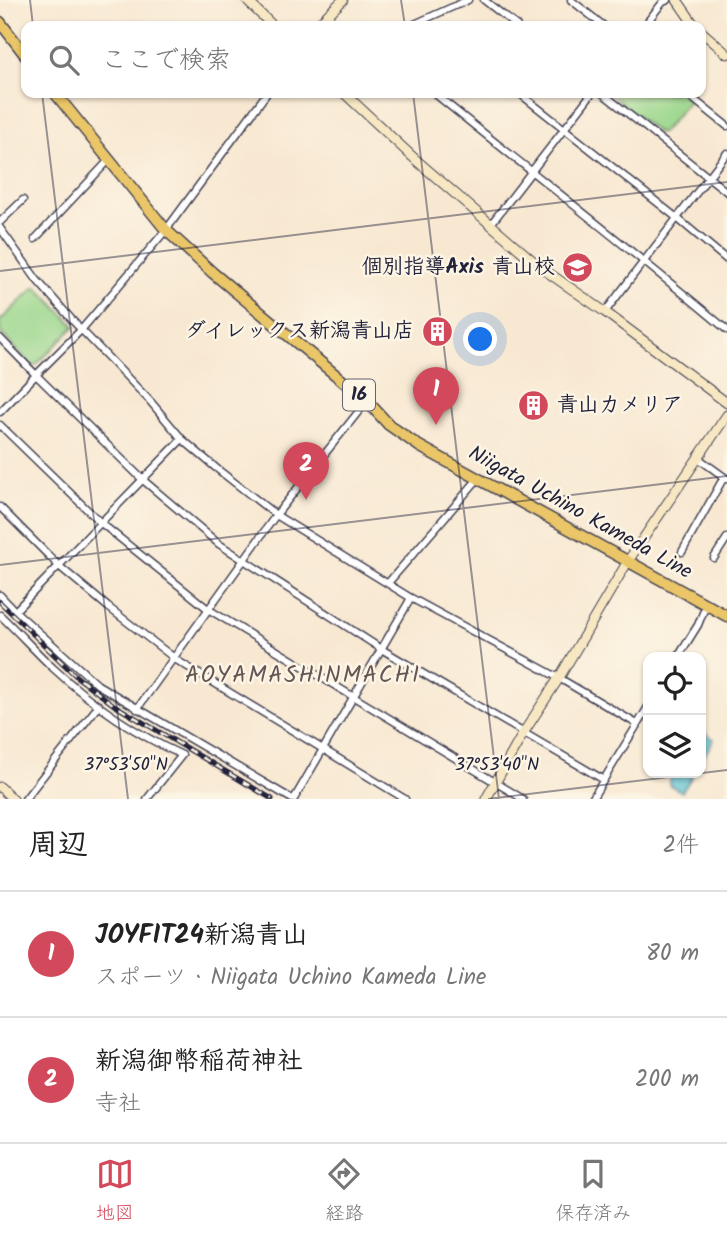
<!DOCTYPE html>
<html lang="ja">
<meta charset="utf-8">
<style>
:root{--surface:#fff;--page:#f2f2f2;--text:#222;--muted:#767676;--line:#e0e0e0;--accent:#d1495b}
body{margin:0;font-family:Kalam,"Klee One",sans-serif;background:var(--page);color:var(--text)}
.controls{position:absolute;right:21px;bottom:21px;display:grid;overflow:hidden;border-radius:14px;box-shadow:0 2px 5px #0004}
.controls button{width:63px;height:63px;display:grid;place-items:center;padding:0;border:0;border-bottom:2px solid var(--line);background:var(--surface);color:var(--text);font:35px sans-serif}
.you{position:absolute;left:481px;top:340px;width:24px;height:24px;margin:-18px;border:5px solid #fff;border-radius:50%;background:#1a73e8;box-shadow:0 0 0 10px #1a73e833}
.badge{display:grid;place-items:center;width:46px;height:46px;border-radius:50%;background:var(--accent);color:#fff;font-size:23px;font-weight:700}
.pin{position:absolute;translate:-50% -58px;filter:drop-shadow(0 2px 4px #0008)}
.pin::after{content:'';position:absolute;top:37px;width:24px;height:21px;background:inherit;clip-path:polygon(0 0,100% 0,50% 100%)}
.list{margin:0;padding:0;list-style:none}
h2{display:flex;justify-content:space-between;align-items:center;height:91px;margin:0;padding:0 28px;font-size:30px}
h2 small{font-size:23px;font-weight:400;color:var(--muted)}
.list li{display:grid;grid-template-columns:46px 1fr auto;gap:21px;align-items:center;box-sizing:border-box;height:126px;padding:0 28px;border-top:2px solid var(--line)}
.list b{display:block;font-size:26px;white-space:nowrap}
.list p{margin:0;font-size:23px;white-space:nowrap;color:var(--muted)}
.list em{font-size:23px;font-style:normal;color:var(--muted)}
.icon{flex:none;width:38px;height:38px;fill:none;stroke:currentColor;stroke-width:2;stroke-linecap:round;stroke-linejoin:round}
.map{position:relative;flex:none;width:727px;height:799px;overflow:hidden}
.search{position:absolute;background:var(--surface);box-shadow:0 2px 5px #0004;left:21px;right:21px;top:21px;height:77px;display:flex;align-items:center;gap:18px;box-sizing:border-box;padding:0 24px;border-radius:14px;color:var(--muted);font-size:26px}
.sheet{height:343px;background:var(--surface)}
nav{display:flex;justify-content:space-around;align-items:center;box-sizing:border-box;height:98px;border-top:2px solid var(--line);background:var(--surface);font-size:19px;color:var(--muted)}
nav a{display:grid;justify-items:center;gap:4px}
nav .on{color:var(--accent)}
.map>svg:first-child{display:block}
.green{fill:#99d68b;stroke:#5e7c63;stroke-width:2}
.water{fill:#55bfd2;stroke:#3c7086;stroke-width:2}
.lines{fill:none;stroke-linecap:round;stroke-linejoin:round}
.street-casing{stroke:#424052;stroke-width:9}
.secondary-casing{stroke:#424052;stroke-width:11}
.primary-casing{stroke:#424052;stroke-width:13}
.street{stroke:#fff;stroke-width:6}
.secondary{stroke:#f7e8c3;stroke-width:9}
.primary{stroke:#eac669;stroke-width:10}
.rail-casing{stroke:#22223b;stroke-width:5}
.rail{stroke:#fcf5e5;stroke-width:2.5;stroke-dasharray:8;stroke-linecap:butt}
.ticks{fill:none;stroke:#22223b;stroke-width:2;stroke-opacity:0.45}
.labels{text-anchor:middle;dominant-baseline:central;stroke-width:5;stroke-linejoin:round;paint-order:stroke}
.shield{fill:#fcf5e5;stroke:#63616e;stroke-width:2}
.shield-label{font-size:19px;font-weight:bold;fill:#22223b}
.poi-label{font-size:21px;font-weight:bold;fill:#22223b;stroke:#fcf5e5;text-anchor:end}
.street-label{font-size:21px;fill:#22223b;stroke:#fcf5e5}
.neighbourhood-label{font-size:23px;letter-spacing:2px;fill:#655654;stroke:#fcf5e5}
.ticks-label{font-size:18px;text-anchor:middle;fill:#22223b;stroke:#fcf5e5;stroke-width:5;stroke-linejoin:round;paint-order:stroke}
</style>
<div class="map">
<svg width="727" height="799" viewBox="0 0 727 799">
<rect width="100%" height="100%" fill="#fcf5e5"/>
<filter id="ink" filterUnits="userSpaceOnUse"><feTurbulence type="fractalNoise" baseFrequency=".0143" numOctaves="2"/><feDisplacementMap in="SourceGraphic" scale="14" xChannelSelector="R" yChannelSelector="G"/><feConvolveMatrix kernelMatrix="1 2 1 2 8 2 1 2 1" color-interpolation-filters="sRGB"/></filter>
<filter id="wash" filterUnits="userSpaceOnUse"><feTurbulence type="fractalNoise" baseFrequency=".00686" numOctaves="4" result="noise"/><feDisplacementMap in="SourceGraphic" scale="28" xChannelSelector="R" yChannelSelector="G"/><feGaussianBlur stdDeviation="1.57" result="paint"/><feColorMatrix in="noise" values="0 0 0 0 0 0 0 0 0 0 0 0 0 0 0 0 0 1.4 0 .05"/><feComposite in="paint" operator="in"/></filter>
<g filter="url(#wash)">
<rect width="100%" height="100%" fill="#f8e8d1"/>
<path class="green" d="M 609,93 L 681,93 L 688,99 L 688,102 L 662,133 L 658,133 Z
M 37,287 L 75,326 L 36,365 L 32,366 L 0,332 L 0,321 L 34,288 Z"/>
<path class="water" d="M 701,731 L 714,739 L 701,761 Z
M 673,773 L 694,773 L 682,792 L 669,785 L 669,781 Z"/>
</g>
<g filter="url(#ink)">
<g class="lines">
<defs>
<path id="street" d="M 484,0 L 517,26
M 571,0 L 604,26
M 410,26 L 468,0
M 644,26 L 663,2 L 668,0
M 434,93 C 531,172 631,249 727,330
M 519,93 L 677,218 L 727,260
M 602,93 L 727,192
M 686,93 L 727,126
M 0,222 L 23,200
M 491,224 L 592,93
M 0,228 L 37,280 L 73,321 L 150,401 L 182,439 L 216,468 L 276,515 L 411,598 L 559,678 L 637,724
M 35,239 L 109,160
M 605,312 L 727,153
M 0,338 L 36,375 L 82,329 L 166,230 L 267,93
M 0,412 L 36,375 L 143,480 L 219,544 L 383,650 L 604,780
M 0,425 L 101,523 L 208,609 L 523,799
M 182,439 L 15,611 L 98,685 L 292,799
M 698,458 L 727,479
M 0,507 L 59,566 L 108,607 L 178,661 L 405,799
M 682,552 L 724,477
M 714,558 L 727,538
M 388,583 L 477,480
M 0,595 L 15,611
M 0,615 C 18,632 35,651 53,668 C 91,703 135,734 182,755 L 147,799
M 678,657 L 698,625 L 706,605
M 137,709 L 276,515 L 367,401
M 25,799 L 99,705
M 294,799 L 411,598
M 592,799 L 648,707"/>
<path id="secondary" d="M 246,0 L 273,26
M 677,0 L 695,26
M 316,26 L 343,0
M 701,31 L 727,54
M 344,93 L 416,160 L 540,267 L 605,312 L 727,403
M 0,787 L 13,799
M 486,799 L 524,732 L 559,678 L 628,561 L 727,415"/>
<path id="primary" d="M 0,22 L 26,56
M 55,93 L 166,230 L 213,273 L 367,401 L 389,425 L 419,446 L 727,616"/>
</defs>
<use href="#street" class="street-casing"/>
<use href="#secondary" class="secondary-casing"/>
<use href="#primary" class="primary-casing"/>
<use href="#street" class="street"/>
<use href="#secondary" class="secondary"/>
<use href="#primary" class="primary"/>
<defs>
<path id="rail" d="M 0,602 L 77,677 L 114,705 L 272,799"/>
</defs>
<use href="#rail" class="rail-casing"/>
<use href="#rail" class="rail"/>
</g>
</g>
<path class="ticks" d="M 30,0 L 33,26M 401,0 L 405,26M 42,93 L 128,799M 413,93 L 499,799M 0,271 L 727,182M 0,565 L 727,476M 488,799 L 727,770"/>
<defs>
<symbol id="school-disc" viewBox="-11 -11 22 22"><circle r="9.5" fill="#d1495b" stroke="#fcf5e5"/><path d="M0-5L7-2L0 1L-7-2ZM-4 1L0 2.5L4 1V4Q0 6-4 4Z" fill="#fff"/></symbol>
<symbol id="building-disc" viewBox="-11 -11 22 22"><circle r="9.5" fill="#d1495b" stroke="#fcf5e5"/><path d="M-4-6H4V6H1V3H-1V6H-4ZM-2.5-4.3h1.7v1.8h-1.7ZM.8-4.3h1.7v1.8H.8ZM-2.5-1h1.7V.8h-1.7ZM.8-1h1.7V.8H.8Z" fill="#fff"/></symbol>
</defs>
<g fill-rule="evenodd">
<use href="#school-disc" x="560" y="250" width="35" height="35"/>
<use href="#building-disc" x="420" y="314" width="35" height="35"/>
<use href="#building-disc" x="516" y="388" width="35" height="35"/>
</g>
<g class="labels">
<rect class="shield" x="343" y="379.5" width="32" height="31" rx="5"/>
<g class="shield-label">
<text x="359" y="395">16</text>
</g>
<g class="poi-label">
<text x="555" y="267">個別指導Axis 青山校</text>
<text x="414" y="331">ダイレックス新潟青山店</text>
<text x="557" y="405" text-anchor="start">青山カメリア</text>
</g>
<g class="street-label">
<text transform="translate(580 513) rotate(29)">Niigata Uchino Kameda Line</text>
</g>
<g class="neighbourhood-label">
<text x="303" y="676">AOYAMASHINMACHI</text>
</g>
</g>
<g class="ticks-label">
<text x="126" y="770">37°53'50"N</text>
<text x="497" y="770">37°53'40"N</text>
</g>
</svg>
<div class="controls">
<button><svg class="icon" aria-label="locate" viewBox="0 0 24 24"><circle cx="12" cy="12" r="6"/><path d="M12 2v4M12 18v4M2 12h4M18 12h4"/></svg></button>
<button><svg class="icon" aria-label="layers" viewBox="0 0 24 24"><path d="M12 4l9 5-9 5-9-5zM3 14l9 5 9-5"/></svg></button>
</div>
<div class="you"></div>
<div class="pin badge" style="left:436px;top:425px">1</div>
<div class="pin badge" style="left:306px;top:500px">2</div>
<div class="search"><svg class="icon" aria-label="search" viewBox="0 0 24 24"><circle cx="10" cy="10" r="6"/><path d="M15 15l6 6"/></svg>ここで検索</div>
</div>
<section class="sheet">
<h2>周辺<small>2件</small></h2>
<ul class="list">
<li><span class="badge">1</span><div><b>JOYFIT24新潟青山</b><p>スポーツ · Niigata Uchino Kameda Line</p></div><em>80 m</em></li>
<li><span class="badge">2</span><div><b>新潟御幣稲荷神社</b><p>寺社</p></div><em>200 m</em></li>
</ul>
</section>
<nav>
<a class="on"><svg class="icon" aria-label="map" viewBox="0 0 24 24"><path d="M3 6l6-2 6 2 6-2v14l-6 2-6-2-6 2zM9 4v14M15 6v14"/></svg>地図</a>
<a><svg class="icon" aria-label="directions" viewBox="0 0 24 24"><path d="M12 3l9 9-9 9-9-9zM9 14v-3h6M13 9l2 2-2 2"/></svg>経路</a>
<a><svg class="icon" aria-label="saved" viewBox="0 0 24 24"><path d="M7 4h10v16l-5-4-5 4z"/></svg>保存済み</a>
</nav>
